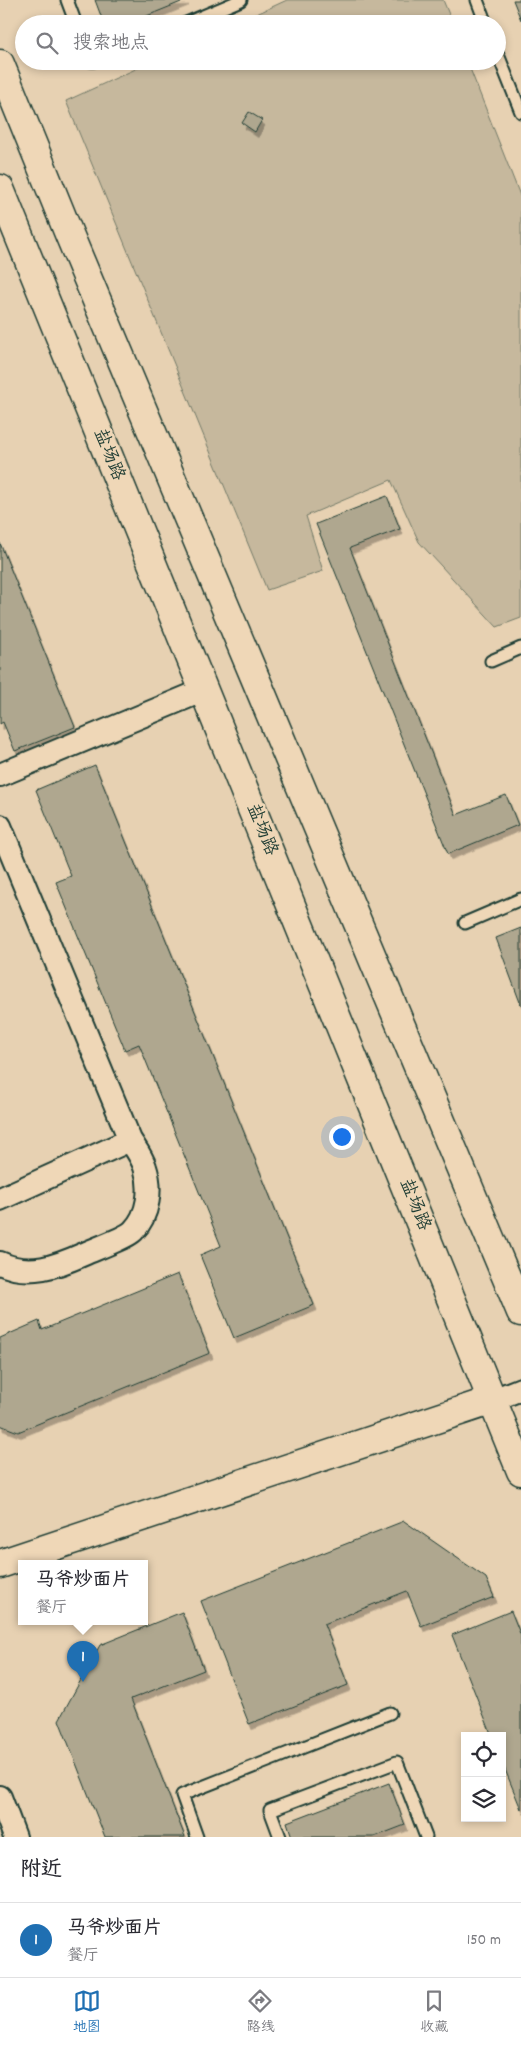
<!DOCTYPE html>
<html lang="zh">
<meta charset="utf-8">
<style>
:root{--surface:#fff;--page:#f2f2f3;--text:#2b2b33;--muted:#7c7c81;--line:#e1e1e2;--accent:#1f6fb2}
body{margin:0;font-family:Dekko,"LXGW WenKai TC",sans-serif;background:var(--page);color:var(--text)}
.controls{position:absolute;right:15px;bottom:15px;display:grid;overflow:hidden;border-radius:0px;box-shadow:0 2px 8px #0003}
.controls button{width:45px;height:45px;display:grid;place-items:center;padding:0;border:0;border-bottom:1px solid var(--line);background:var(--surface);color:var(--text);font:25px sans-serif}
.you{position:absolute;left:341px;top:1136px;width:18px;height:18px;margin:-12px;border:4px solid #fff;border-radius:50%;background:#1a73e8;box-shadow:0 0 0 8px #1a73e833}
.badge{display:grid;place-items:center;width:32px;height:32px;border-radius:50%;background:var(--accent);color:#fff;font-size:16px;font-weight:700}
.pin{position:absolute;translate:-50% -41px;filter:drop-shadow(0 1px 2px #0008)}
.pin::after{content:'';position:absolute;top:26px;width:18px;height:15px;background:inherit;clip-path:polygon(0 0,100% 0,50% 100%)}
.popup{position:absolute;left:18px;top:1560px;width:130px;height:65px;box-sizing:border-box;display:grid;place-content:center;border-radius:0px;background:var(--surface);filter:drop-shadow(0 1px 4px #0005);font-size:16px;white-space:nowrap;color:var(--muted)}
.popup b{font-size:19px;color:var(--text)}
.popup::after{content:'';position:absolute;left:50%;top:100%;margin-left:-10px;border:10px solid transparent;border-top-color:var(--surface)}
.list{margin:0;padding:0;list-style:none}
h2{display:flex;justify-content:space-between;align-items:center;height:65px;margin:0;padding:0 20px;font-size:21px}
h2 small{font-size:16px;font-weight:400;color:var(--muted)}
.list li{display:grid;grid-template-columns:32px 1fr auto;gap:15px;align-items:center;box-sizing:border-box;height:75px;padding:0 20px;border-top:1px solid var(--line)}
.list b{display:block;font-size:19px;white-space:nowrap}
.list p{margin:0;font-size:16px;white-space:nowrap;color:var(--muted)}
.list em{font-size:16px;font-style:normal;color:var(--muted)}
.icon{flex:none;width:28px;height:28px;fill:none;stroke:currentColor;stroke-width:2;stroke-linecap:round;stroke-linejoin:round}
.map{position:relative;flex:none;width:521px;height:1837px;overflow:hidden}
.search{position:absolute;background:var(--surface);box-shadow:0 2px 8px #0003;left:15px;right:15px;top:15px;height:55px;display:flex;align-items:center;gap:12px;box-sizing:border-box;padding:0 18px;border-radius:28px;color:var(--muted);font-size:19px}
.sheet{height:140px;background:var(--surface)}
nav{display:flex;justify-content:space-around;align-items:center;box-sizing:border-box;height:70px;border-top:1px solid var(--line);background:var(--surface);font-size:14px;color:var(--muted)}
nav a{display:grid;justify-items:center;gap:2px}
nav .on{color:var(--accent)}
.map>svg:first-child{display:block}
.green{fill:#c6b89d;stroke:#727a68}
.building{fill:#afa78f;stroke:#1f3d34;filter:url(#shadow)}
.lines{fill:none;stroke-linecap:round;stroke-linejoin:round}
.service-casing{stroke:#1f3d34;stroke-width:15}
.minor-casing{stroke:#1f3d34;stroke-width:26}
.tertiary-casing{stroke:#1f3d34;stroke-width:31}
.secondary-casing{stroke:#1f3d34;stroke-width:31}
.service{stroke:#efd7b7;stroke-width:11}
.minor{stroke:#efd7b7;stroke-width:22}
.tertiary{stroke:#efd7b7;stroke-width:28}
.secondary{stroke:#efd7b7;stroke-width:28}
.labels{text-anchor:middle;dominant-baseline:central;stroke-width:5;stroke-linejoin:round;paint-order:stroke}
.street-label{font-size:18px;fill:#1f3d34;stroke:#efd7b7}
</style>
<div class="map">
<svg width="521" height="1837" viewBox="0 0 521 1837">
<defs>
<filter id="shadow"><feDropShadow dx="3" dy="5.5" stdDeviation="0" flood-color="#0004"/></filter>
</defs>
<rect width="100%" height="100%" fill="#e7d1b2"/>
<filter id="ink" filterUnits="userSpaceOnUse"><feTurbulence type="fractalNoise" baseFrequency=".02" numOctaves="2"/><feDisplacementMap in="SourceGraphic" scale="10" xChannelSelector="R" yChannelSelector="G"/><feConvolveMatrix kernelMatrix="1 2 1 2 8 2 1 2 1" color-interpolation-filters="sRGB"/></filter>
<g filter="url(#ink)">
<path class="green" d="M 287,0 L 443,0 L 453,24 L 235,24 Z
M 153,61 L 467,61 L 521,198 L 521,618 L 497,627 L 419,542 L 391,480 L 306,516 L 323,571 L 267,590 L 66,101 Z"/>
<path class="building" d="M 95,0 L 186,0 L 127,24 L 104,24 Z
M 513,0 L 521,0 L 521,20 Z
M 249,112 L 262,120 L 255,132 L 242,123 Z
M 387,496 L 400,529 L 350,548 L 456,815 L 506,795 L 518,825 L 448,854 L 316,524 Z
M 0,543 L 75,727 L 15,751 L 3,722 L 0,724 Z
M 95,765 L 314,1305 L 234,1338 L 200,1255 L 221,1246 L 139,1044 L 125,1050 L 56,882 L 71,876 L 36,790 Z
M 521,928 L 521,1005 L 496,938 Z
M 178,1274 L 210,1353 L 18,1432 L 0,1425 L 0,1338 L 39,1321 L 42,1330 Z
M 404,1521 L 486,1578 L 494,1597 L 421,1626 L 407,1591 L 324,1624 L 348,1685 L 249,1724 L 201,1601 Z
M 511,1611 L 521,1636 L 521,1809 L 502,1762 L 502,1736 L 492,1736 L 452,1635 Z
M 182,1612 L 204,1670 L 131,1699 L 185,1837 L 105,1837 L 59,1720 L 100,1645 Z
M 389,1783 L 405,1825 L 374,1837 L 292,1837 L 287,1822 Z"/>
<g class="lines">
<defs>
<path id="service" d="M 67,0 L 76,24
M 477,0 L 486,24
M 184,24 L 241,0
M 497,52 L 521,112
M 91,61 L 94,61
M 491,661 L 521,648
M 465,923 L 521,899
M 197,1837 L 182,1795 L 390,1713
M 280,1837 L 270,1810 L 397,1762 L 426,1837"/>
<path id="minor" d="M 0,775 L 204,690
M 0,826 L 130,1140 L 0,1199
M 0,1263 C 29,1277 57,1266 84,1254 C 95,1249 126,1238 133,1231 C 149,1215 152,1188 145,1167 C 142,1157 135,1148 130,1140
M 493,1400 L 521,1389
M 0,1797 L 15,1837"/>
<path id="tertiary" d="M 0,1564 L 493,1400"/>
<path id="secondary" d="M 0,64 L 69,234 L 521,1312
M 0,189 L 521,1471"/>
</defs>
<use href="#service" class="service-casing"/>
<use href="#minor" class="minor-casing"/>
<use href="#tertiary" class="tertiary-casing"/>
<use href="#secondary" class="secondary-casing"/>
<use href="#service" class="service"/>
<use href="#minor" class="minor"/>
<use href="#tertiary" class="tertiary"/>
<use href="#secondary" class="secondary"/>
</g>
</g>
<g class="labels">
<g class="street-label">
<text transform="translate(108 455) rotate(68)">盐场路</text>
<text transform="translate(261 830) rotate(68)">盐场路</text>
<text transform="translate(414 1205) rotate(68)">盐场路</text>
</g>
</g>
</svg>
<div class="controls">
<button><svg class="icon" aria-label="locate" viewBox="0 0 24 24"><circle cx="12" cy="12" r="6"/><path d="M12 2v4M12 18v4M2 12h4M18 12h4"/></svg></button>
<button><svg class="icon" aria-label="layers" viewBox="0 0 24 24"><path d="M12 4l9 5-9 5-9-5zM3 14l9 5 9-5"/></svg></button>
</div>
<div class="you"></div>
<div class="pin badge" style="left:83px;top:1682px">1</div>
<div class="popup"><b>马爷炒面片</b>餐厅</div>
<div class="search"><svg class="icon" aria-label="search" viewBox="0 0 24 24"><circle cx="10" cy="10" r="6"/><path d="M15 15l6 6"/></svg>搜索地点</div>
</div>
<section class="sheet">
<h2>附近<small></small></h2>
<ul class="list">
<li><span class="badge">1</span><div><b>马爷炒面片</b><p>餐厅</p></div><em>150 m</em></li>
</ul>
</section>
<nav>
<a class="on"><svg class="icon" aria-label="map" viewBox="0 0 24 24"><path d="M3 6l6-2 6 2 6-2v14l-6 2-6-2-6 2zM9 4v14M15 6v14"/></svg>地图</a>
<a><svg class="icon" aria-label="directions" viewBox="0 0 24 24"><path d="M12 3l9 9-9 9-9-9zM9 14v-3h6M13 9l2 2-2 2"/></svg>路线</a>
<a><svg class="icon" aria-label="saved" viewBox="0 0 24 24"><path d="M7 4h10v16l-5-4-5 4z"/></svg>收藏</a>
</nav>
